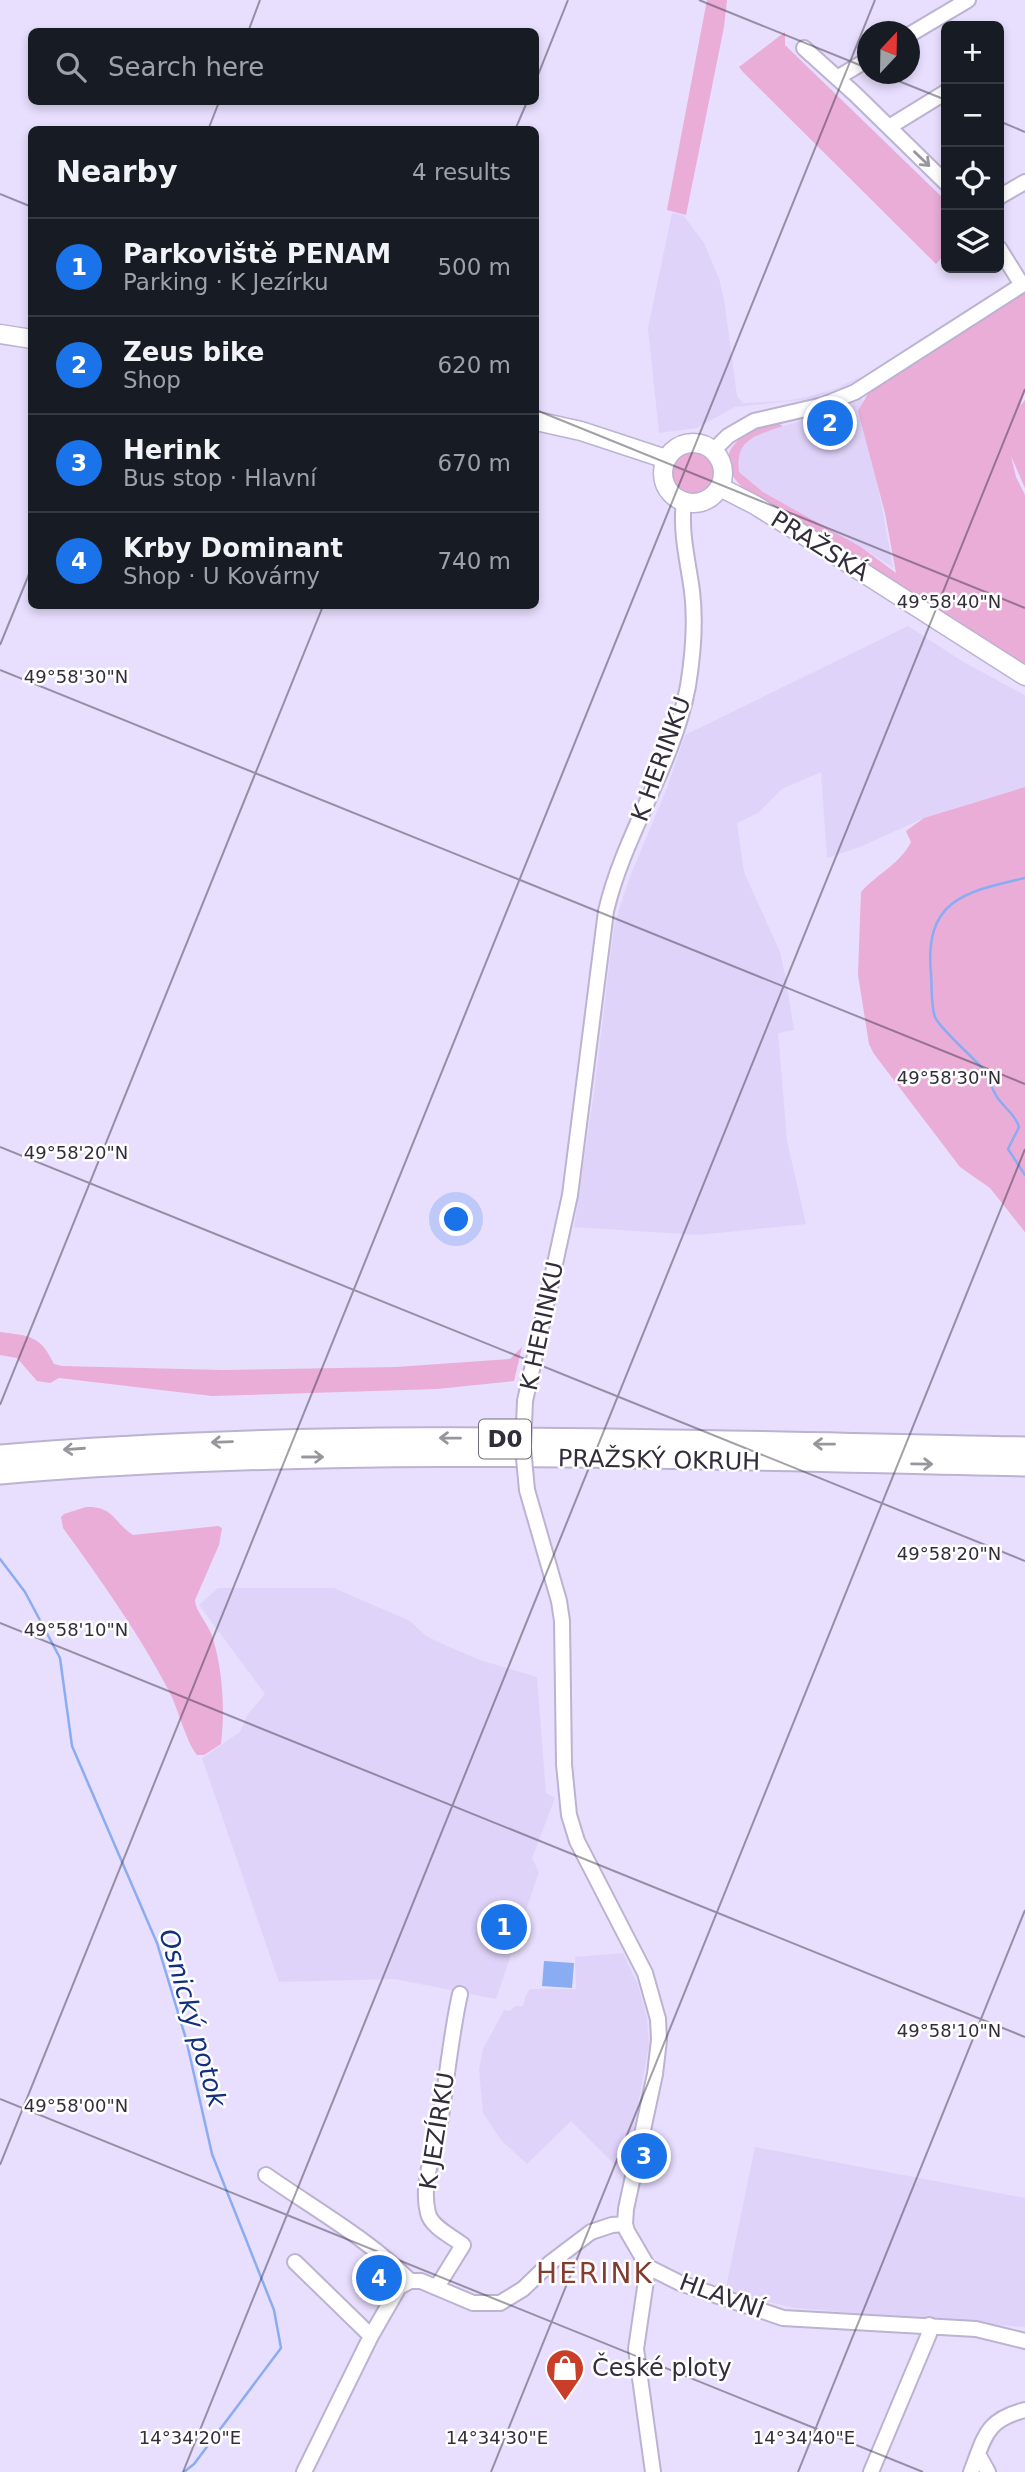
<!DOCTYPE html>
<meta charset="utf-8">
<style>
:root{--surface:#171b24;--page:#20242c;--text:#f1f3f6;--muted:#9ea1a6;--line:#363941;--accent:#1a73e8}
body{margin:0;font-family:"DejaVu Sans",sans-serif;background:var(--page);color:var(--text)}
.controls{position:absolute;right:21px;top:21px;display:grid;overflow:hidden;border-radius:10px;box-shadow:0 4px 10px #0003}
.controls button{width:63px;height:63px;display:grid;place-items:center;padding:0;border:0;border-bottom:2px solid var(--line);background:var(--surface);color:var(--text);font:35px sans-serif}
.compass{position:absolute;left:857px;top:21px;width:63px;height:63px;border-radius:50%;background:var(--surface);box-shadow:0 4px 10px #0003;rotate:22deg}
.you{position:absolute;left:457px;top:1220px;width:24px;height:24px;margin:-18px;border:5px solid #fff;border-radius:50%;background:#1a73e8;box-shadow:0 0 0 10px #1a73e833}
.badge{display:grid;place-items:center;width:46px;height:46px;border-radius:50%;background:var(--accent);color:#fff;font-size:23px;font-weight:700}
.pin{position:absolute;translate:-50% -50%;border:4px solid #fff;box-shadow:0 2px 7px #0006}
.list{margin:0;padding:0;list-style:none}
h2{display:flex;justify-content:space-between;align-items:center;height:91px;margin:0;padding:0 28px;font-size:30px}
h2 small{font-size:23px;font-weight:400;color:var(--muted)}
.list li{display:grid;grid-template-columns:46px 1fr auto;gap:21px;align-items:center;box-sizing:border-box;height:98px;padding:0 28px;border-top:2px solid var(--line)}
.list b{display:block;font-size:26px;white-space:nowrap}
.list p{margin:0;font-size:23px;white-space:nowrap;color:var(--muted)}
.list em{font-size:23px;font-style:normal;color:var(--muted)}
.icon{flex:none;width:38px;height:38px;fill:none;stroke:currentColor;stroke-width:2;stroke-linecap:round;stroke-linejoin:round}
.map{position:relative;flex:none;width:1025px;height:2472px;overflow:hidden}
.search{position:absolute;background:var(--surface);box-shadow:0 4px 10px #0003;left:28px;top:28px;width:511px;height:77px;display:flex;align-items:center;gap:18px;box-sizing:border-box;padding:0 24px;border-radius:10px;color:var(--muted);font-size:26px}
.panel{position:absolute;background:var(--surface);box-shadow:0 4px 10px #0003;left:28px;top:126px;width:511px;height:483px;border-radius:10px}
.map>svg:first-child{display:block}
.built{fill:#e0d3fa}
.green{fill:#e9add8}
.water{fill:#8aacf2}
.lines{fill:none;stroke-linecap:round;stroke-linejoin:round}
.stream{stroke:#8aacf2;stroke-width:2.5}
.minor-casing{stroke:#bcb2d1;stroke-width:18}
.major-casing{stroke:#bcb2d1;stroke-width:21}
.highway-casing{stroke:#bcb2d1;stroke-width:23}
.minor{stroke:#fff;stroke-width:14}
.major{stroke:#fff;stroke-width:18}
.highway{stroke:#fff;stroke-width:19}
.minor-bridge-casing{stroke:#bcb2d1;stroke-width:18;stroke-linecap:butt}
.minor-bridge{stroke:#fff;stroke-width:14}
.oneway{stroke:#98969c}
.ticks{fill:none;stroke:#322d3a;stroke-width:2;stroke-opacity:0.45}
.labels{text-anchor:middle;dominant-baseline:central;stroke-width:5;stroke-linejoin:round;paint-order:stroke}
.shield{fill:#fff;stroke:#706c75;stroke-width:2}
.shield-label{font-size:23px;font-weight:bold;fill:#322d3a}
.street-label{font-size:24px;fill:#322d3a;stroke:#fff}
.poi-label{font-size:24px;fill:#322d3a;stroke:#fff;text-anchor:start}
.water-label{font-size:26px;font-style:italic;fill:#11317f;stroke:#fff}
.quarter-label{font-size:28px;letter-spacing:2px;fill:#823c30;stroke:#fff}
.ticks-label{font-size:18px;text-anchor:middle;fill:#322d3a;stroke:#fff;stroke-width:5;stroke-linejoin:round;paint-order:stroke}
</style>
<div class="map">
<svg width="1025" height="2472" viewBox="0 0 1025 2472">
<rect width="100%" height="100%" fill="#e8defe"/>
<path class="built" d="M 672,213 L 683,215 L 704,243 L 719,279 L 724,299 L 737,396 L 743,403 L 785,401 L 806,397 L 829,391 L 865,375 L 852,383 L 811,399 L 735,407 L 697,428 L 659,433 L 648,328 Z
M 862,398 L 893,568 L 861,547 L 763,492 L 739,472 L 737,458 L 742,446 L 751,437 L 852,403 Z
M 908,626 L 965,663 L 1025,695 L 1025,787 L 924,818 L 860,847 L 827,858 L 821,772 L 782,789 L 758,813 L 737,823 L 744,872 L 780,952 L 786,980 L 794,1030 L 778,1033 L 787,1141 L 806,1224 L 698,1235 L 574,1227 L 594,1092 L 614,926 L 629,879 L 667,788 L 685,735 Z
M 218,1588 L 334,1588 L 410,1621 L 426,1636 L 447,1646 L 480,1660 L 537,1677 L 546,1793 L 555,1798 L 532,1858 L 539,1872 L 496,1999 L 395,1979 L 279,1982 L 202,1758 L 240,1732 L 248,1714 L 265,1694 L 199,1605 Z
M 623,1953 L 638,1985 L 647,2018 L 649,2045 L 625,2175 L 571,2121 L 527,2164 L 501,2140 L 483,2113 L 479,2069 L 483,2049 L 504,2010 L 510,2011 L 515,2006 L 523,2006 L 526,1995 L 530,1989 L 576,1989 L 575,1957 Z
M 755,2147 L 1025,2198 L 1025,2327 L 795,2308 L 725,2292 Z"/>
<path class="green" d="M 707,0 L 727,0 L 724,27 L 686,215 L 667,210 Z
M 785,32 L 785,45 L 946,201 L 946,253 L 936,264 L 742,71 L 739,67 Z
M 1025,292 L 1025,392 L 1020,406 L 1025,400 L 1025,488 L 1011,456 L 1016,477 L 1025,495 L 1025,669 L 800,522 L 742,487 C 707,453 744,430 777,423 L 783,426 C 756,436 735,438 739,472 L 763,492 L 861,547 L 896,573 L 885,513 L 858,411 L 869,392 Z
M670 473a23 23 0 1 1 46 0a23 23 0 1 1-46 0Z
M 1025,787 L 1025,1232 L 990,1188 L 960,1167 L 874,1054 L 869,1044 L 858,975 L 861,892 C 877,874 900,864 911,842 L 906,831 L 924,818 Z
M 0,1332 C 30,1336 40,1335 54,1364 L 62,1366 L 223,1370 L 396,1367 L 510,1359 L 522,1347 L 514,1381 L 437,1389 L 212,1396 L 59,1378 L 50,1383 L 37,1381 L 17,1358 L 0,1355 Z
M 86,1507 C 114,1506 113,1522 133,1535 L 218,1526 L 222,1528 L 219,1545 L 195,1600 C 195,1611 210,1626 213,1639 C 223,1672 225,1710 221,1744 L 204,1755 L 197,1755 C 186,1742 178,1708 169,1691 C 139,1634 101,1580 63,1528 L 61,1517 L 64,1514 Z"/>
<path class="water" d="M 544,1961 L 574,1963 L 572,1988 L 542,1986 Z"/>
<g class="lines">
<path class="stream" d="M 1025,878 C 964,892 924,900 931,974 C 932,987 931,1006 935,1017 C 939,1028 973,1057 982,1068 C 990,1078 992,1092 1000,1101 C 1007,1110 1016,1116 1019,1127 L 1008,1149 L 1025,1175
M 0,1559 L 25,1592 L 60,1658 L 72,1746 L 157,1943 L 186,2039 L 212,2154 L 274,2310 L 281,2348 L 194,2464 L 184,2472"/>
<defs>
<path id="minor" d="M 909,35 L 968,0
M 804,48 L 855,94 L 946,183
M 837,78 L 867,60
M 889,127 L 946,92
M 999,197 L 1025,182
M 999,248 L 1022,285
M 713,451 L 728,436 L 754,421 L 823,405 L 855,392 L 1025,283
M 525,1401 L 570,1195 L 606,911 C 624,834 673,766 688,686 C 693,655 696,623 692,591 C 688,561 680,532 684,501
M 527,1490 L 559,1601 L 562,1621 L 564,1764 L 569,1815 L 577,1841 L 645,1973 L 658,2019 L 659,2040 L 655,2074 L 626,2209 L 625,2224 L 627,2231 L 648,2267 L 680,2283 L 783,2318 L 976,2329 L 1025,2341
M 266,2175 C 313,2208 370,2240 410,2281
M 295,2262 L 371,2336
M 648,2267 L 636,2349 L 653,2472
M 437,2287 L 463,2245 C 453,2237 431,2227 428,2213 C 420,2182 436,2148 441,2117 C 447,2076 451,2035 460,1994
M 978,2454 L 988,2472
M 304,2472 L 371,2336 L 399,2287 L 410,2281 L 421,2281 L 473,2303 L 500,2303 L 523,2289 L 550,2263 L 591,2232 L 612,2225 L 625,2224
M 871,2472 L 929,2334 L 929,2325
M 971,2472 C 985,2437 985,2420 1025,2410"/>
<path id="major" d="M 0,334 L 32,339
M 536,421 L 581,431 L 666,459
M663 473a30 30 0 1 1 60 0a30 30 0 1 1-60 0Z
M 720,487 L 755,505 L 815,542 L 1025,676"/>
<path id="highway" d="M 0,1455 C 341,1426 684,1441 1025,1447
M 0,1474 C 341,1445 684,1459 1025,1466"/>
</defs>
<use href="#minor" class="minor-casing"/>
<use href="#major" class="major-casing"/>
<use href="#highway" class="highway-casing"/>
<use href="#minor" class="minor"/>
<use href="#major" class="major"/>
<use href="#highway" class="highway"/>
<defs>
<path id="minor-bridge" d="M 525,1401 L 523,1448 L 527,1490"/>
</defs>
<use href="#minor-bridge" class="minor-bridge-casing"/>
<use href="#minor-bridge" class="minor-bridge"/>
</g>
<defs><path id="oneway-shaft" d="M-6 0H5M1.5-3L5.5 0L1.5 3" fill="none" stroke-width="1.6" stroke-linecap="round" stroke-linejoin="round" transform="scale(1.75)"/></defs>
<g class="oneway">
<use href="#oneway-shaft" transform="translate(922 159) rotate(44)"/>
<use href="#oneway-shaft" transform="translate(450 1438) rotate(-179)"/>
<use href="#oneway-shaft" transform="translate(222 1442) rotate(178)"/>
<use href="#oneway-shaft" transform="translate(824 1444) rotate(-179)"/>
<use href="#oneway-shaft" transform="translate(74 1449) rotate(176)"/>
<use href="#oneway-shaft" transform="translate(313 1457)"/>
<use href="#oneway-shaft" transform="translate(922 1464) rotate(1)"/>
</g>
<path class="ticks" d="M 699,0 L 867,68M 248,32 L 260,0M 881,74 L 946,100M 536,80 L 568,0M 999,121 L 1025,132M 208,130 L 219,102M 515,130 L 527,102M 0,194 L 32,207M 536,410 L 1025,608M 0,645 L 32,567M 0,670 L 1025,1084M 0,1147 L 1025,1561M 0,1405 L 323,606M 0,1623 L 1025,2037M 0,2099 L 923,2472M 0,2165 L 875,0M 183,2472 L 1025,389M 491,2472 L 1025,1149M 798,2472 L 1025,1910"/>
<defs>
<symbol id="shop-pin" viewBox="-11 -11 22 30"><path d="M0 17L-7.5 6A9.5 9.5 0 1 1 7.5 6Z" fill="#c93e28" stroke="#fff"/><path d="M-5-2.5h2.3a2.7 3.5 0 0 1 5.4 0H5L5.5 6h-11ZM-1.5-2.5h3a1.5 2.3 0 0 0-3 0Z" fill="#fff"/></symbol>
</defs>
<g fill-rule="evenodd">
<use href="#shop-pin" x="543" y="2346" width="44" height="60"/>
</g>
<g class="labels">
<rect class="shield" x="479" y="1419.5" width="52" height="39" rx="5"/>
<g class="shield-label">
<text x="505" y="1439">D0</text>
</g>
<g class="street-label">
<text transform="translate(820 546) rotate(32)">PRAŽSKÁ</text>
<text transform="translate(661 759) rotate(-70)">K HERINKU</text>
<text transform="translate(542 1326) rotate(-78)">K HERINKU</text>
<text transform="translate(659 1460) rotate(1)">PRAŽSKÝ OKRUH</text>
<text transform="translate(437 2131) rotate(-81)">K JEZÍRKU</text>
<text transform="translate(722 2296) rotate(20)">HLAVNÍ</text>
</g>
<g class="poi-label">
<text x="592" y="2368">České ploty</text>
</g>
<g class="water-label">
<text transform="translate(193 2018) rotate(74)">Osnický potok</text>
</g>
<g class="quarter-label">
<text x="595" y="2273">HERINK</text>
</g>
</g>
<g class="ticks-label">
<text x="949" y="608">49°58'40"N</text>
<text x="76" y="683">49°58'30"N</text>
<text x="949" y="1084">49°58'30"N</text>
<text x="76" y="1159">49°58'20"N</text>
<text x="949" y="1560">49°58'20"N</text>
<text x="76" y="1636">49°58'10"N</text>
<text x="949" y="2037">49°58'10"N</text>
<text x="76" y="2112">49°58'00"N</text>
<text x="190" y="2444">14°34'20"E</text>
<text x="497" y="2444">14°34'30"E</text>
<text x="804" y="2444">14°34'40"E</text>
</g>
</svg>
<div class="controls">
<button>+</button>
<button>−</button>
<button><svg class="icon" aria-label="locate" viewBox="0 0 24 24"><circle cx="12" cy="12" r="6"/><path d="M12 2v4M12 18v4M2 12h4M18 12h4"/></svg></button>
<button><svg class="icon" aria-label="layers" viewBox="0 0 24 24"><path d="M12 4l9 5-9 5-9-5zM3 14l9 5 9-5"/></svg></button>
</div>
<svg class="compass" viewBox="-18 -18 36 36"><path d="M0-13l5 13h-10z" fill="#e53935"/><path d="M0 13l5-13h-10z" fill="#9ea1a6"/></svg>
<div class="you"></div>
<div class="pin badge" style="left:504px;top:1927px">1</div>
<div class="pin badge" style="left:830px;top:423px">2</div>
<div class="pin badge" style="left:644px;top:2156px">3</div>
<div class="pin badge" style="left:379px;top:2278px">4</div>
<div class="search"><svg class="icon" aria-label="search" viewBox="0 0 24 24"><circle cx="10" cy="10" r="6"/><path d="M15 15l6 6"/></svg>Search here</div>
<section class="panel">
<h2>Nearby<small>4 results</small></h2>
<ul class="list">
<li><span class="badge">1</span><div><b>Parkoviště PENAM</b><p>Parking · K Jezírku</p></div><em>500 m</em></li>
<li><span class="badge">2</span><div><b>Zeus bike</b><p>Shop</p></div><em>620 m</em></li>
<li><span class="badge">3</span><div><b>Herink</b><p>Bus stop · Hlavní</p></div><em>670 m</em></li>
<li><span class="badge">4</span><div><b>Krby Dominant</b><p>Shop · U Kovárny</p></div><em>740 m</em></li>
</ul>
</section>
</div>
